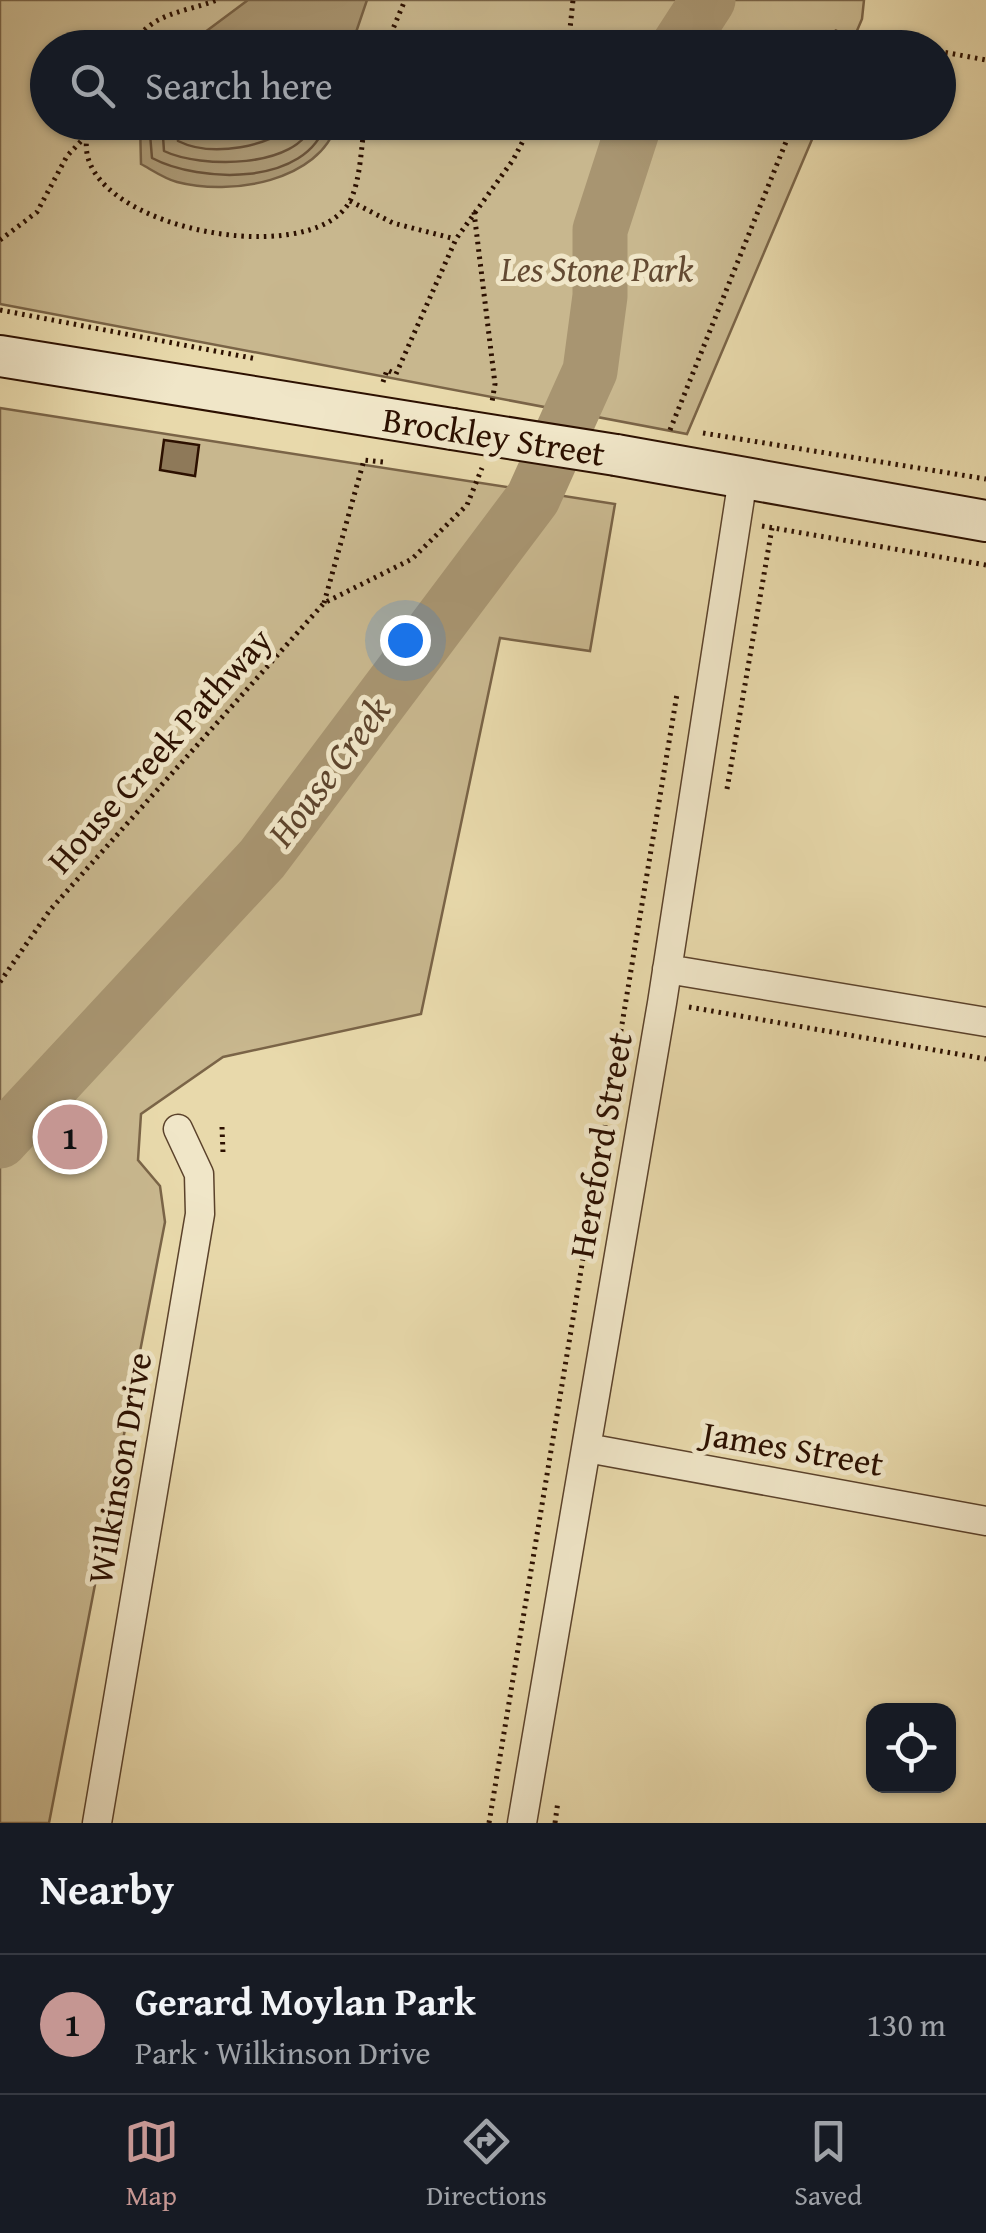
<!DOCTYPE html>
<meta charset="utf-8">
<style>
:root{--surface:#171b24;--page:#242831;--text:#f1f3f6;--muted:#9ea1a6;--line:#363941;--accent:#c59692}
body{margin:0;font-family:"Gentium Book Plus",serif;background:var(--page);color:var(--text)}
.controls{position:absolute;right:30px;bottom:30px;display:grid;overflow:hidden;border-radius:20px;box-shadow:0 2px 8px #0004}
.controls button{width:90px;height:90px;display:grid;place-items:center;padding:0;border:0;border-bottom:2px solid var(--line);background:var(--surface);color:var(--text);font:50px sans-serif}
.you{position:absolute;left:405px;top:640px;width:35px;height:35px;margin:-25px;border:8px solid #fff;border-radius:50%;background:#1a73e8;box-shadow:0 0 0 15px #1a73e833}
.badge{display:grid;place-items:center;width:65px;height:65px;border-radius:50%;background:var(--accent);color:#111;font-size:32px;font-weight:700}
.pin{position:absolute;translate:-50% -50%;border:5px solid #fff;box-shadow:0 2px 10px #0006}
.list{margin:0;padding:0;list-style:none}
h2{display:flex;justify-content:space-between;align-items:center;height:130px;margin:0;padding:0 40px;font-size:42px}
h2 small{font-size:32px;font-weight:400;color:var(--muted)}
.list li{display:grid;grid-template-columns:65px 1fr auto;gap:30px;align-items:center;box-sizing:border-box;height:140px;padding:0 40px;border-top:2px solid var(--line)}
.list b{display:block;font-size:38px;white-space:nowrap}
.list p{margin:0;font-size:32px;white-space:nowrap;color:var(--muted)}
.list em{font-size:32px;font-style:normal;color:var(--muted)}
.icon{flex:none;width:55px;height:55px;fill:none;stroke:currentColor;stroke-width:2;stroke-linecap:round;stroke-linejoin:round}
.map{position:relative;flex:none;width:986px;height:1823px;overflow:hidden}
.search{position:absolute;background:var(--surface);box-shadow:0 2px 8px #0004;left:30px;right:30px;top:30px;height:110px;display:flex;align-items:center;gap:25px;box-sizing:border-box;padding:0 35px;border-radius:55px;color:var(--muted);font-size:38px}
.sheet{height:270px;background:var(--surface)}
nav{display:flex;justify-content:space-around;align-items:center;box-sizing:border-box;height:140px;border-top:2px solid var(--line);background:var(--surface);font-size:28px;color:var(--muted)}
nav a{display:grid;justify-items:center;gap:5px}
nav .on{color:var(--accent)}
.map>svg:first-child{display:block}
.green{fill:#c8b78e;stroke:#7a6447;stroke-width:2.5}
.water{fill:#a89571;stroke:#766044;stroke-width:2.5}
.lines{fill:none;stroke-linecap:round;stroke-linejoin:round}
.shore{stroke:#6a5238;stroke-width:2.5}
.river{stroke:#a89571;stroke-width:55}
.building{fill:#8e7959;stroke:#2c1000;stroke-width:2.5}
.minor-casing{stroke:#5b422b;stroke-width:31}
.secondary-casing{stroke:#2c1000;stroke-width:44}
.path{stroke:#2c1000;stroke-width:5;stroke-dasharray:2.5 5;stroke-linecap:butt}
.minor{stroke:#f0e6c8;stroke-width:28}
.secondary{stroke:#f0e6c8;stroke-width:40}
.secondary-bridge-casing{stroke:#2c1000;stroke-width:44;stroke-linecap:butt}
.secondary-bridge{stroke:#f0e6c8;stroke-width:40}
.labels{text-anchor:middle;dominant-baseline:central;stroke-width:10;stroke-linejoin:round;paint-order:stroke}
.park-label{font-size:35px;font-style:italic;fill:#634a32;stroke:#f0e6c8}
.street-label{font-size:35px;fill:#2c1000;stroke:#f0e6c8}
.water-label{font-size:38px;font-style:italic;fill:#5e452d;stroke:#f0e6c8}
</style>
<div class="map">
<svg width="986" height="1823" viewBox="0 0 986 1823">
<rect width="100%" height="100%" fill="#e8d9ab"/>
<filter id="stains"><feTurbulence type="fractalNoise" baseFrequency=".002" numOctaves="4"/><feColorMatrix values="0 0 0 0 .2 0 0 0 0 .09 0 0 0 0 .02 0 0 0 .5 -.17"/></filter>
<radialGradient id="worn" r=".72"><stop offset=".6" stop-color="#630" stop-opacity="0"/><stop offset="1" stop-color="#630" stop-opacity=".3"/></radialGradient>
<path class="green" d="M 0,0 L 864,0 L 862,19 L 850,47 L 48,48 L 48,122 L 819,123 L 687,434 L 0,304 Z
M 0,408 L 615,504 L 590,651 L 500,638 L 421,1014 L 223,1057 L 141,1114 L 138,1160 L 160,1186 L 165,1222 L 49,1823 L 0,1823 Z"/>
<path class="water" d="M 248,0 L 367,0 L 351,47 L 185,47 Z
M 140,123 L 140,122 L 337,123 C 320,182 230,196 177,182 C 165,179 152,170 141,164 Z"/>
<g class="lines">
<path class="shore" d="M 149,122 L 152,158 C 199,183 308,187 326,122
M 162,122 L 164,151 C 199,168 299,170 313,122
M 177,122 L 178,141 C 212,158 271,147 297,122"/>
<path class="river" d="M 677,48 L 708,0
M 0,1141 L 262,859 L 533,498 L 590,371 L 600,296 L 600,230 L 635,122"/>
</g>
<path class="building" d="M 164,440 L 199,445 L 195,476 L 160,470 Z"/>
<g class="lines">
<defs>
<path id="minor" d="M 667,969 L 986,1022
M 587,1448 L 986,1521
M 97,1823 L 200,1214 L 199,1174 L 178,1129
M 522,1823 L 662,1003 L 743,478"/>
<path id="secondary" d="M 0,356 L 452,429
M 616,455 L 986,521"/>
</defs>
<use href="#minor" class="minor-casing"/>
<use href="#secondary" class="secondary-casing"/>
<path class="path" d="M 131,48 C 150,12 183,13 217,0
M 385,48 L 405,0
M 568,48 L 573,0
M 824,48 L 830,31 L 918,48
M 938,51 L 986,60
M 92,122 C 44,221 313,279 351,199 C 361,177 361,146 365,122
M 350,201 L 393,223 L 455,239
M 474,212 L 495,384 L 492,402
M 0,240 L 37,212 L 67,156 L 83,139
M 0,310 L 257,359
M 383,382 L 387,370 L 396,374 L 456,239 L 513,160 L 533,122
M 670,430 L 794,122
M 703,433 L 986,479
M 762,526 L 986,565
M 324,603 L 364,460 L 383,462
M 727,789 L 772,528
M 0,982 L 50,910 L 324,603 L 412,559 L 467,505 L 482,468
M 689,1007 L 986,1059
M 222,1127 L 223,1153
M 489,1823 L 677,694
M 555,1823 L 558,1801"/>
<use href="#minor" class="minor"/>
<use href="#secondary" class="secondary"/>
<defs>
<path id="secondary-bridge" d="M 452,429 L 616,455"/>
</defs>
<use href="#secondary-bridge" class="secondary-bridge-casing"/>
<use href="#secondary-bridge" class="secondary-bridge"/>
</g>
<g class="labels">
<g class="park-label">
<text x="597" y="268">Les Stone Park</text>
</g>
<g class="street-label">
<text transform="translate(494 436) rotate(9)">Brockley Street</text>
<text transform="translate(159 750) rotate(-48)">House Creek Pathway</text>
<text transform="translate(600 1145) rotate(-80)">Hereford Street</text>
<text transform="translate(793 1448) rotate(10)">James Street</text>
<text transform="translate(119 1468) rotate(-80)">Wilkinson Drive</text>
</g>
<g class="water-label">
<text transform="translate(328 771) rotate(-53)">House Creek</text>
</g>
</g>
<rect width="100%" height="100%" filter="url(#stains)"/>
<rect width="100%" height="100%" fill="url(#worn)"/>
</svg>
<div class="controls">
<button><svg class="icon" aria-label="locate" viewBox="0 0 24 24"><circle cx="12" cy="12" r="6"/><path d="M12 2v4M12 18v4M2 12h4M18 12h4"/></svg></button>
</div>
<div class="you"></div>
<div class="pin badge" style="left:70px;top:1137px">1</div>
<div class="search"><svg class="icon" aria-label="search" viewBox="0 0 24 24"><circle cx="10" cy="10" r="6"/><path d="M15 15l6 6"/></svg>Search here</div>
</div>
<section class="sheet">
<h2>Nearby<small></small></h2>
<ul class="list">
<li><span class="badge">1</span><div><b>Gerard Moylan Park</b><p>Park · Wilkinson Drive</p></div><em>130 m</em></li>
</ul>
</section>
<nav>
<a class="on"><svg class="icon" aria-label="map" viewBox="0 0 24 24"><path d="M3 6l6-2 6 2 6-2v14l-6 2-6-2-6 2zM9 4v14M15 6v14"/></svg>Map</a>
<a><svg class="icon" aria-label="directions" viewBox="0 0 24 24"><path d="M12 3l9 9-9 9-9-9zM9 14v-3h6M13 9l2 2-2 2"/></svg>Directions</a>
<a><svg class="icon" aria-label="saved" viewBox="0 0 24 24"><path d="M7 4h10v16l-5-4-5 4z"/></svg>Saved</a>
</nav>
